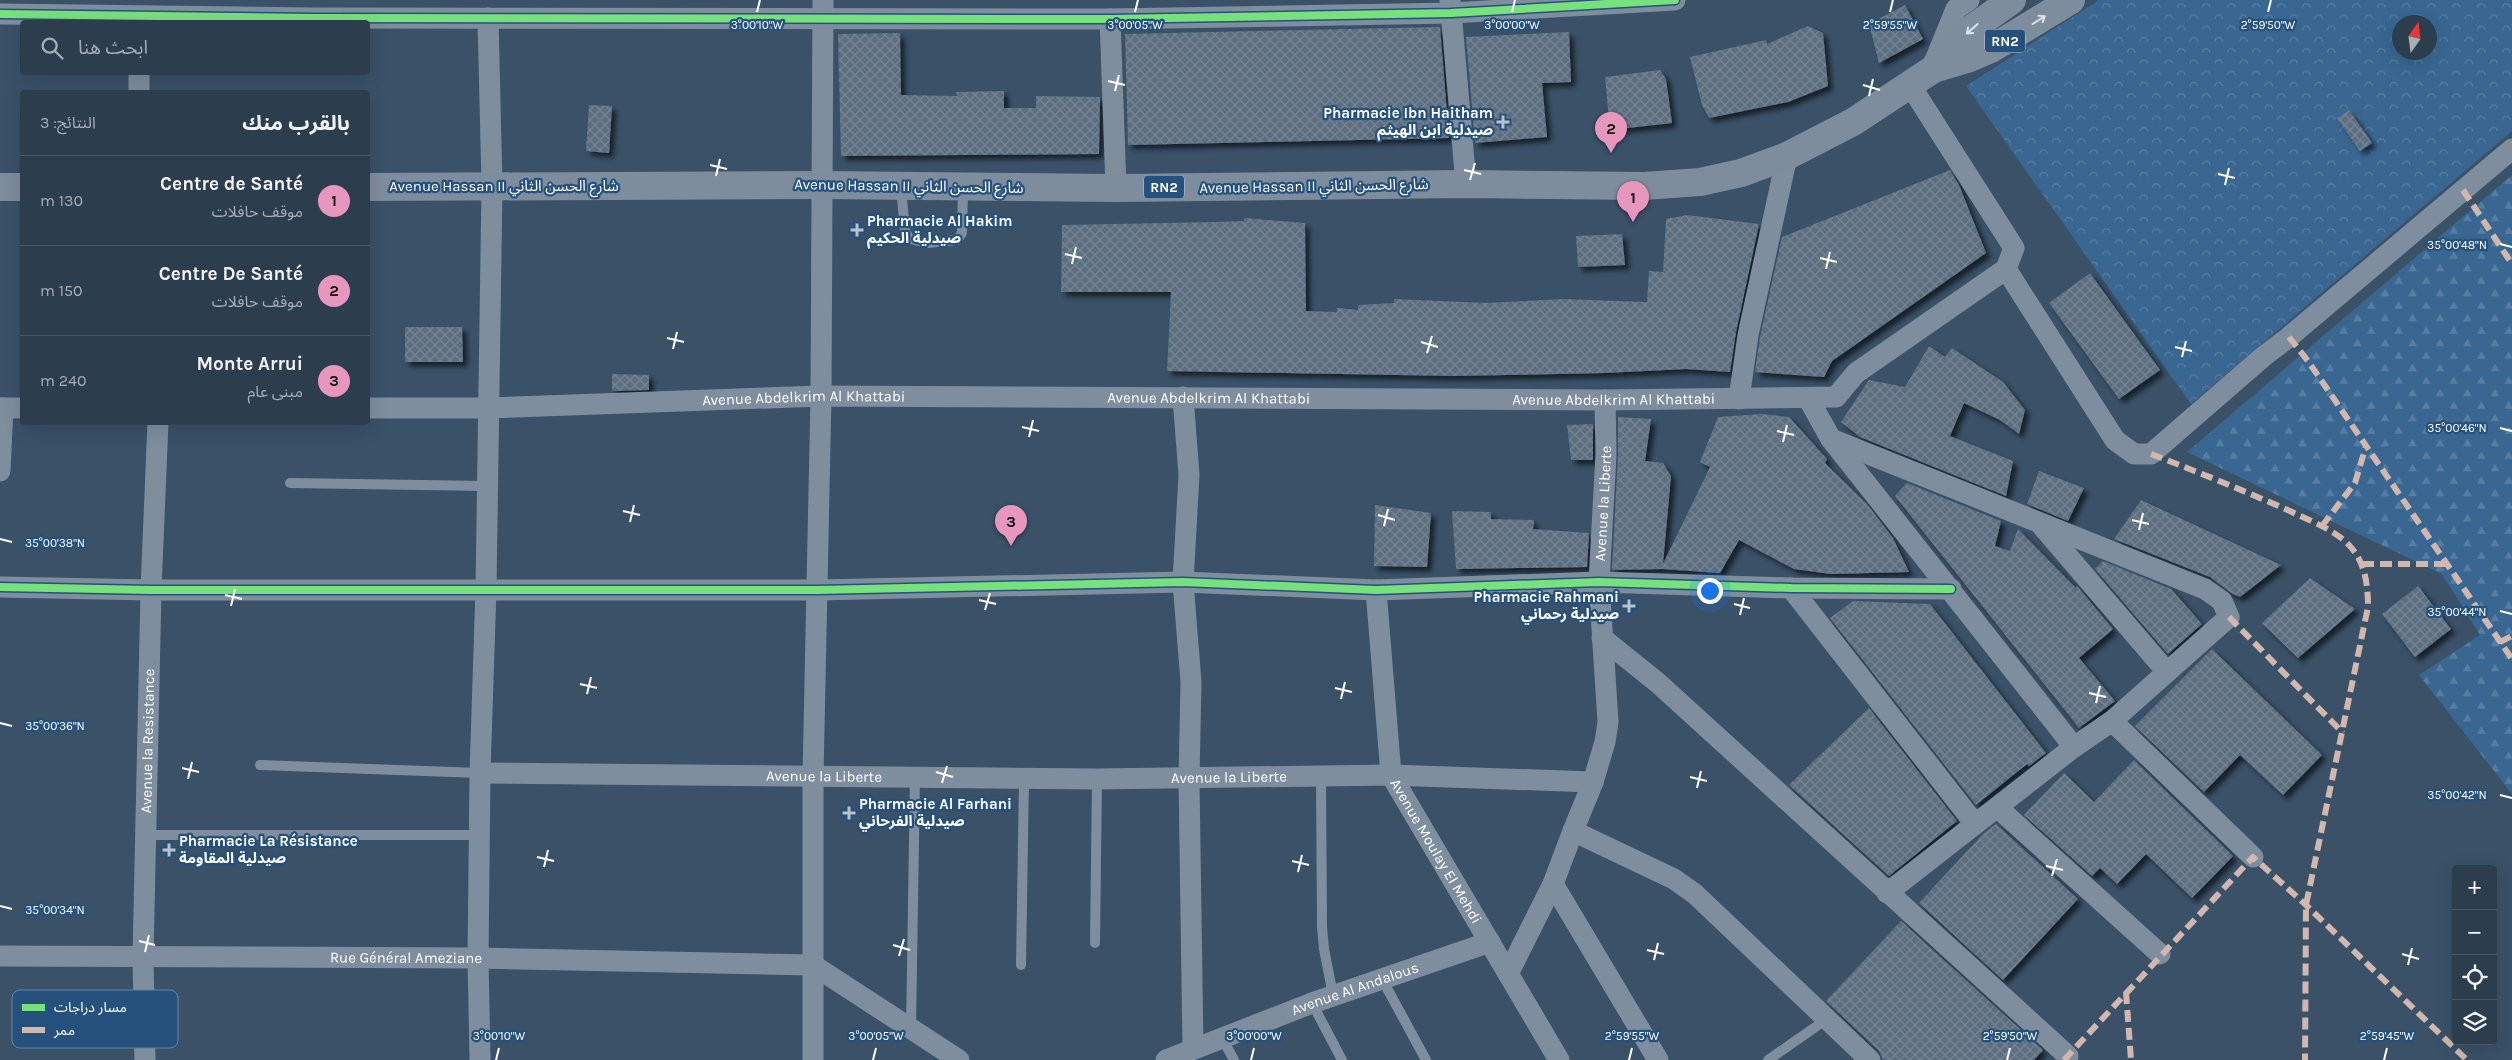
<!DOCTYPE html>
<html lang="ar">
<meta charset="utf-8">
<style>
:root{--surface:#2c3d4e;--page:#384858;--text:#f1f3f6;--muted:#a6aeb6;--line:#485666;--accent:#e797bd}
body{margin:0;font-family:Karla,"Noto Sans Arabic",sans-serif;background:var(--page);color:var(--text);direction:rtl}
.controls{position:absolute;right:15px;bottom:15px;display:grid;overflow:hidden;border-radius:5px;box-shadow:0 5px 20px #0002}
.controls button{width:45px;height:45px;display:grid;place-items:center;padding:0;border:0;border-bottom:1px solid var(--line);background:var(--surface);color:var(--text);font:25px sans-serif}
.compass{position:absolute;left:2392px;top:15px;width:45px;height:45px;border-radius:50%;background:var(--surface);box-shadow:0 5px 20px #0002;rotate:14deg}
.you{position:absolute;left:1709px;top:590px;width:18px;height:18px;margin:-12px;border:4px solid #fff;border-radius:50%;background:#1a73e8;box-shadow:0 0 0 8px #1a73e833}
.badge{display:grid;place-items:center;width:32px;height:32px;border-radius:50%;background:var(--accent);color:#111;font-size:16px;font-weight:700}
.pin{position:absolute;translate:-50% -41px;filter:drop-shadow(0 1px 2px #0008)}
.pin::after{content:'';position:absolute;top:26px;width:18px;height:15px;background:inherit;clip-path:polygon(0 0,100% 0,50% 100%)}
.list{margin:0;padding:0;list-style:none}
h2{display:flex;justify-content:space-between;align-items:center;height:65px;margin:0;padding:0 20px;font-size:21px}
h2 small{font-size:16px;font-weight:400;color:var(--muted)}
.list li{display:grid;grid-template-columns:32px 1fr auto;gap:15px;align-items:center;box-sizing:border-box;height:90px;padding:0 20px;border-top:1px solid var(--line)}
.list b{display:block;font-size:19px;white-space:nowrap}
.list p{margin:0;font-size:16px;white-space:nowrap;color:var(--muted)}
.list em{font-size:16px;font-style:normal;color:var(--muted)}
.icon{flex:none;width:28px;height:28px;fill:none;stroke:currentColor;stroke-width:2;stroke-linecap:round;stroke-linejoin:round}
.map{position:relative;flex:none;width:2512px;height:1060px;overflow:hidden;direction:ltr}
.search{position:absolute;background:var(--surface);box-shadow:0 5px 20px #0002;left:20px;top:20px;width:350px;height:55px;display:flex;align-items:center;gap:12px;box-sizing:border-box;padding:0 18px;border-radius:5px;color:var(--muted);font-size:19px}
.panel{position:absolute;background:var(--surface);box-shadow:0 5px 20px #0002;left:20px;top:90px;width:350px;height:335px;border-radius:5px;direction:rtl}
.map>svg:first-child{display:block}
.forest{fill:url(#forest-firs)}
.park{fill:url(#park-crowns);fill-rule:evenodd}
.building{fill:url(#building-cross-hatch);filter:url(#shadow)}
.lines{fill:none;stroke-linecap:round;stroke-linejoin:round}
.lane{stroke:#7e8e9f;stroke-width:10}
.street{stroke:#7e8e9f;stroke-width:21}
.primary{stroke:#7e8d9e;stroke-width:28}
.quiet{stroke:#d1b7ad;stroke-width:6;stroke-dasharray:12 6;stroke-linecap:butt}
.cycleway-casing{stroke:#26517c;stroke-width:11}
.cycleway{stroke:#77e17e;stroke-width:8}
.oneway{stroke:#dfe2e7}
.ticks{fill:none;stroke:#fff;stroke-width:2}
.poi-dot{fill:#bac2ca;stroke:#26517c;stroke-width:2}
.labels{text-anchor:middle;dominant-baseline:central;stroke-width:4.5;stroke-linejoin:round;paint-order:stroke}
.shield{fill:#26517c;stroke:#becbd8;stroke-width:1}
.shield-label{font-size:14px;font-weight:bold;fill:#fff}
.poi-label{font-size:15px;font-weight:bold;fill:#fff;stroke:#26517c;text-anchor:start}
.street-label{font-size:15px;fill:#fff;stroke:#26517c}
.key{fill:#26517c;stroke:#6785a3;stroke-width:1}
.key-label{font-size:14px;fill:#fff}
.ticks-label{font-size:12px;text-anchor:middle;fill:#fff;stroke:#26517c;stroke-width:4.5;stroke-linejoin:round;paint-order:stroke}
</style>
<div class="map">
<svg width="2512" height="1060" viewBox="0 0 2512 1060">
<defs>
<pattern id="forest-firs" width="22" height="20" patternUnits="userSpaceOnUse" patternTransform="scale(1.25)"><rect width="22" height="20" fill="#396792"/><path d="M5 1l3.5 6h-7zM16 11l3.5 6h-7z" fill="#577ea2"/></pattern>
<pattern id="park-crowns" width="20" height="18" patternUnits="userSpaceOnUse" patternTransform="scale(1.25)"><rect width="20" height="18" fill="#396792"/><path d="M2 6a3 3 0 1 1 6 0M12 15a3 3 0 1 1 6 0" fill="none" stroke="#577ea2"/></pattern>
<pattern id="building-cross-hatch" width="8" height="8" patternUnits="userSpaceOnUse" patternTransform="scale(1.25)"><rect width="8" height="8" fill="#5c6e80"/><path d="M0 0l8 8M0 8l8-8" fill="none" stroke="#748493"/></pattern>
<filter id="shadow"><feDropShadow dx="4.5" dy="4.5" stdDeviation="2.5" flood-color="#0009"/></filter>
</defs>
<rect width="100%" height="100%" fill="#3a5168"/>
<path class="forest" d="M 2512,175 L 2512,794 L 2419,675 L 2480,635 L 2442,574 L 2187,452 Z"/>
<path class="park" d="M 2099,0 L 2512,0 L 2512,131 L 2191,404 L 1966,86 ZM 2400,22 L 2430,22 L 2430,52 L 2400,52 Z"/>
<path class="building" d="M 1905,5 L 1923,39 L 1879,63 L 1869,24 Z
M 1808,26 L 1823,33 L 1828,86 L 1788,102 L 1709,118 L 1702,105 L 1690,57 L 1766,40 L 1767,44 Z
M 1440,27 L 1449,138 L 1128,145 L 1125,34 Z
M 1569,32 L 1571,82 L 1542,83 L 1547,137 L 1475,143 L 1466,37 Z
M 900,33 L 901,95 L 957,96 L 956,92 L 1004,91 L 1004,108 L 1036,108 L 1036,96 L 1100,97 L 1099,154 L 841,156 L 838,34 Z
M 1660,70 L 1666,79 L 1672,123 L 1610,130 L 1605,77 Z
M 589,105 L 612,106 L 609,153 L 586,151 Z
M 2349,110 L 2372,143 L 2360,151 L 2337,118 Z
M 1950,170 L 1959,185 L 1986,253 L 1832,361 L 1824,377 L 1755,372 L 1760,337 L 1782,237 Z
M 1687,215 L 1759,224 L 1736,332 L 1730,372 L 1686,369 L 1604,373 L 1455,376 L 1167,371 L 1171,292 L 1061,292 L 1062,225 L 1215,222 L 1244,221 L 1244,218 L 1305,223 L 1306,311 L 1337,312 L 1337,308 L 1358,310 L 1358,305 L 1394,303 L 1394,299 L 1486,303 L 1563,299 L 1647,302 L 1649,271 L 1663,272 L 1666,219 Z
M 1622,234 L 1625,265 L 1578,267 L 1576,236 Z
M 2090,273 L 2160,370 L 2119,399 L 2049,303 Z
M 405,327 L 462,327 L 463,362 L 405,362 Z
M 1929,346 L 1945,357 L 1952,348 L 2003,382 L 2025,410 L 2019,434 L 2000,420 L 1964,403 L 1950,436 L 2013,461 L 2006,496 L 1860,437 L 1841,422 L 1869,380 L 1905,387 Z
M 612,374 L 649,375 L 649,390 L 612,391 Z
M 1762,414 L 1789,417 L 1827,459 L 1825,463 L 1867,504 L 1893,538 L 1909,572 L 1831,574 L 1794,569 L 1739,540 L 1720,573 L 1662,569 L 1612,570 L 1618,455 L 1618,417 L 1651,419 L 1645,461 L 1663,463 L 1671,476 L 1663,564 L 1710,467 L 1700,462 L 1718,417 Z
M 1593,424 L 1593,460 L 1571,460 L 1567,425 Z
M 2039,471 L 2084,488 L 2068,521 L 2027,504 Z
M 1907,483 L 2001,521 L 1995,546 L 2010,551 L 2018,529 L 2076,588 L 2077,586 L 2113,629 L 2079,658 L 2115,701 L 2079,728 L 1895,496 Z
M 2141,500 L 2281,565 L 2240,597 L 2231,593 L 2210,577 L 2114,539 Z
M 1375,505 L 1431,513 L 1427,567 L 1374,566 Z
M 1452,511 L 1491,512 L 1491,519 L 1534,520 L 1533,529 L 1589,533 L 1587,567 L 1456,569 Z
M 2103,561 L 2171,589 L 2202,624 L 2168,654 L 2095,569 Z
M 2310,578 L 2355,609 L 2298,658 L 2262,623 Z
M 2418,586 L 2451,629 L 2415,657 L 2382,614 Z
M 1853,601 L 1930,604 L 2046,753 L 2029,766 L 2027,764 L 1976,805 L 1830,618 Z
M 2212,649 L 2322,755 L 2283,795 L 2240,755 L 2204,792 L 2135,726 Z
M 1869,708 L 1957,821 L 1889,876 L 1789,785 Z
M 2134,760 L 2233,856 L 2192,898 L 2146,854 L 2117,884 L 2100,868 L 2092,876 L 2024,815 L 2064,773 L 2094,802 Z
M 1996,824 L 2078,899 L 2003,980 L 1919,903 L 1983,834 Z
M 1901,921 L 2043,1050 L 2034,1060 L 1883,1060 L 1879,1051 L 1826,1001 Z"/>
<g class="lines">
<path class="lane" d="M 901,187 L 905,232 L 910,239 L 927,243 L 957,240 L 962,233 L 963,188
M 290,483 L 487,486
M 260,765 L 480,773
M 1321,776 L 1322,927 L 1324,949 L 1333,995
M 147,835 L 480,835
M 1095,943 L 1097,779
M 1021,965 L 1024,778
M 1382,979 L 1426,1060
M 1312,1003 L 1342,1060
M 911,1029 L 915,777
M 1222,1038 L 1234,1060
M 1768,1060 L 1827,1019"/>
<g class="street">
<path d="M 1450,0 L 1466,184"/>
<path d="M 0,14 L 315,18 L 1110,19 L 1451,13 L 1675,0"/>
<path d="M 1110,19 L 1116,188"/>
<path d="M 1934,63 L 1956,9 L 1969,0"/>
<path d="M 139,72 L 139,92"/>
<path d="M 1910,85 L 2014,248 L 2006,269 L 2115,440 L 2134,454 L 2151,454 L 2264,356 L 2289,337 L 2512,149"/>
<path d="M 1183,397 L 1189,475 L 1183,582 L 1191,682 L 1189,779 L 1193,1049"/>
<path d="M 1808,398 L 1831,439 L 2074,747"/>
<path d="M 1739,399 L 1748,335 L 1787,156"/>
<path d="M 0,408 L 22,408"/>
<path id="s1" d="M 368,408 L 487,408 L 821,396 L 1605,400 L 1836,397 L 1856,373 L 2006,269"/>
<path d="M 1831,439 L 2205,589 L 2222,601 L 2229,617 L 2112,721 L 2074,747 L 1887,893"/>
<path d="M 0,471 L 3,408"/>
<path d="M 2042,526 L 2167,672"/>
<path d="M 0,587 L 151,590 L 817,590 L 1183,582 L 1376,590 L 1599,582 L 1791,588 L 1951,589"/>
<path d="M 1791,588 L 1975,824"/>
<path id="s2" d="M 1376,590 L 1391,775 L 1559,1060"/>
<path d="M 1602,638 L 1658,683 L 2068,1056"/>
<path d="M 2112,721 L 2253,857"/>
<path id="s3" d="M 480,773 L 1097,779 L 1391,775 L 1593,782 L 1605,742 L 1608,722 L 1599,582 L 1606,454 L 1605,400"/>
<path d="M 1593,782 L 1573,831 L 1674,879 L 1695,894 L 1870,1060"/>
<path d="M 1998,808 L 2160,954"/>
<path d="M 1573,831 L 1553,884 L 1658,1060"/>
<path id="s4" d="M 0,956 L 478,958 L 813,965 L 959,1060"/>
<path d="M 1508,974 L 1553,884"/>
<path id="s5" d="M 145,1060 L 143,957 L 151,590 L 158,422"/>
<path d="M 480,1060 L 478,958 L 480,773 L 486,589 L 492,186 L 488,18"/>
<path d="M 813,1060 L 813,777 L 821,396 L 823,0"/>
<path id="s6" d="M 1166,1060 L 1312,1003 L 1490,942"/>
</g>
<path class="primary" d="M 1933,69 L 1970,58 L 1991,49 L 2071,0
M 0,187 L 22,187
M 368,187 L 822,185 L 1116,188 L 1466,184 L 1644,186 L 1700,182 L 1741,173 L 1787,156 L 1853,122 L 1932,70 L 1970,30 L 2012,0"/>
<path class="quiet" d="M 2463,190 L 2512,264
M 2289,337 L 2308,361 L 2512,659
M 2151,454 C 2198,472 2245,491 2292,512 C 2310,521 2333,529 2348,544 C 2365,561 2368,584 2368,607 L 2306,905 L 2305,1060
M 2322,526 L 2355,483 L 2366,446
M 2362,564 L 2448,564
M 2229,617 L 2343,733
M 2500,642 L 2512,636
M 2126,992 L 2131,1060
M 2064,1060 L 2253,857 L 2306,905 L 2467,1060"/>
<defs>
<path id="cycleway" d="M 0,14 L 315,18 L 1110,19 L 1451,13 L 1675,0
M 0,587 L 151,590 L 817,590 L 1183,582 L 1376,590 L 1599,582 L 1791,588 L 1951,589"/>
</defs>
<use href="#cycleway" class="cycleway-casing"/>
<use href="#cycleway" class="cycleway"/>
</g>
<defs><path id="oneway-shaft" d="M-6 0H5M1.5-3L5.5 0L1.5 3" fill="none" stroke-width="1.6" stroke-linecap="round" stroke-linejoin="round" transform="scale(1.25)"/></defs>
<g class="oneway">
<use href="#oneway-shaft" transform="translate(2039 20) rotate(-32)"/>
<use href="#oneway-shaft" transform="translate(1972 29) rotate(138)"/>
</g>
<path class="ticks" d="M 757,12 L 760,0M 1135,12 L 1138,0M 1512,12 L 1515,0M 1890,12 L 1893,0M 2268,12 L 2271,0M 1108,81 L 1125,85M 1863,85 L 1880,90M 1115,91 L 1119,75M 1869,96 L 1873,79M 710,165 L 727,169M 1464,170 L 1481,174M 2218,174 L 2235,178M 716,176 L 720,159M 1470,180 L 1475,163M 2225,185 L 2229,168M 2500,244 L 2512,247M 1065,254 L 1082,258M 1820,258 L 1837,262M 1072,264 L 1076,247M 1826,269 L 1830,252M 667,338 L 684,342M 1421,342 L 1438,347M 2175,347 L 2192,351M 673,349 L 677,332M 1427,353 L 1432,336M 2182,357 L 2186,341M 1022,427 L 1039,431M 2500,428 L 2512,431M 1777,431 L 1794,435M 1029,437 L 1033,420M 1783,442 L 1787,425M 623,511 L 640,515M 1378,515 L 1395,520M 2132,520 L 2149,524M 630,522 L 634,505M 1384,526 L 1388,509M 2139,530 L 2143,513M 0,539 L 12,542M 225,595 L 242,599M 979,600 L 996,604M 1734,604 L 1750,608M 231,606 L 235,589M 985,610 L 990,593M 2500,611 L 2512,614M 1740,615 L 1744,598M 580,684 L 597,688M 1335,688 L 1352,692M 2089,693 L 2106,697M 587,694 L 591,677M 1341,699 L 1345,682M 2096,703 L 2100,686M 0,723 L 12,726M 182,768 L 199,772M 936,772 L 953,777M 1690,777 L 1707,781M 188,779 L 192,762M 942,783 L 947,766M 1697,788 L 1701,771M 2500,795 L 2512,798M 537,857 L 554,861M 1292,861 L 1309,865M 2046,866 L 2063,870M 544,867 L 548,850M 1298,872 L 1302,855M 2052,876 L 2057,859M 0,906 L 12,909M 139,941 L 155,945M 893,945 L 910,950M 1647,950 L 1664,954M 145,952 L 149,935M 2402,954 L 2419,959M 899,956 L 904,939M 1654,960 L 1658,943M 2408,965 L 2412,948M 496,1060 L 499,1048M 873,1060 L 876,1048M 1251,1060 L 1254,1048M 1629,1060 L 1632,1048M 2007,1060 L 2010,1048M 2384,1060 L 2387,1048"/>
<g class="poi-dot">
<path d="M1500.5 114.5h5v5h5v5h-5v5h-5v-5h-5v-5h5z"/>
<path d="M854.5 222.5h5v5h5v5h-5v5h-5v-5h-5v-5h5z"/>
<path d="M1626.5 598.5h5v5h5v5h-5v5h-5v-5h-5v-5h5z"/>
<path d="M846.5 805.5h5v5h5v5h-5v5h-5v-5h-5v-5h5z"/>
<path d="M166.5 842.5h5v5h5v5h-5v5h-5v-5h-5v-5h5z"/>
</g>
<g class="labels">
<g class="shield">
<rect x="1985" y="29.5" width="40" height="23" rx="4"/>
<rect x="1144" y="175.5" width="40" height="23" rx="4"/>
</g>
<g class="shield-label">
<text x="2005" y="41">RN2</text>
<text x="1164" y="187">RN2</text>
</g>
<g class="poi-label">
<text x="1493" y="113" text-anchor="end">Pharmacie Ibn Haitham<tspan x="1493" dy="17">صيدلية ابن الهيثم</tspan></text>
<text x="867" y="221">Pharmacie Al Hakim<tspan x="867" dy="17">صيدلية الحكيم</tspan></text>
<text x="1619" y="597" text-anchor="end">Pharmacie Rahmani<tspan x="1619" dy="17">صيدلية رحماني</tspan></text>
<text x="859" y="804">Pharmacie Al Farhani<tspan x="859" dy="17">صيدلية الفرحاني</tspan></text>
<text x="179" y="841">Pharmacie La Résistance<tspan x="179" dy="17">صيدلية المقاومة</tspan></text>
</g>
<g class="street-label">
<text x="504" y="186">Avenue Hassan II شارع الحسن الثاني</text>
<text transform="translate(909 186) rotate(1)">Avenue Hassan II شارع الحسن الثاني</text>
<text transform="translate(1314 186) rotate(-1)">Avenue Hassan II شارع الحسن الثاني</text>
<text stroke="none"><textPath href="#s1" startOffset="436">Avenue Abdelkrim Al Khattabi</textPath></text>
<text stroke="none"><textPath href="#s1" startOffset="841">Avenue Abdelkrim Al Khattabi</textPath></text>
<text stroke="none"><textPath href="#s1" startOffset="1246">Avenue Abdelkrim Al Khattabi</textPath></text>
<text stroke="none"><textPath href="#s3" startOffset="1394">Avenue la Liberte</textPath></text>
<text stroke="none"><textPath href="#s5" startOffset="319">Avenue la Resistance</textPath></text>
<text stroke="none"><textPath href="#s3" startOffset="344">Avenue la Liberte</textPath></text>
<text stroke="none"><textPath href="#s3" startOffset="749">Avenue la Liberte</textPath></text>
<text stroke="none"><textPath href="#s2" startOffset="274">Avenue Moulay El Mehdi</textPath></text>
<text stroke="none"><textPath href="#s4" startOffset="406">Rue Général Ameziane</textPath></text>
<text stroke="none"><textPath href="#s6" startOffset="202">Avenue Al Andalous</textPath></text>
</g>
</g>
<rect x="12" y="990" width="166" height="58" rx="8" class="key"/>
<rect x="22" y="1004" width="23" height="7" fill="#77e17e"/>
<rect x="22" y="1027" width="23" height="6" fill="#d1b7ad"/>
<g class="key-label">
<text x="54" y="1012">مسار دراجات</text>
<text x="54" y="1035">ممر</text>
</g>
<g class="ticks-label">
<text x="757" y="29">3°00'10"W</text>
<text x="1135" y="29">3°00'05"W</text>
<text x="1512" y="29">3°00'00"W</text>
<text x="1890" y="29">2°59'55"W</text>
<text x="2268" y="29">2°59'50"W</text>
<text x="2457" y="249">35°00'48"N</text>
<text x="2457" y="432">35°00'46"N</text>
<text x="55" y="547">35°00'38"N</text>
<text x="2457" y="616">35°00'44"N</text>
<text x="55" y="730">35°00'36"N</text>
<text x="2457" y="799">35°00'42"N</text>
<text x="55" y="914">35°00'34"N</text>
<text x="499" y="1040">3°00'10"W</text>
<text x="876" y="1040">3°00'05"W</text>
<text x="1254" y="1040">3°00'00"W</text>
<text x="1632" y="1040">2°59'55"W</text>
<text x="2010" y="1040">2°59'50"W</text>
<text x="2387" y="1040">2°59'45"W</text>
</g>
</svg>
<div class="controls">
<button>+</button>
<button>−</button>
<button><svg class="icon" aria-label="locate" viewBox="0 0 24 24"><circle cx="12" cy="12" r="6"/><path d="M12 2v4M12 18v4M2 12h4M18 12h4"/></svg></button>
<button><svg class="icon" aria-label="layers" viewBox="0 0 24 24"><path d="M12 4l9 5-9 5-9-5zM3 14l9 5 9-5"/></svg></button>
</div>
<svg class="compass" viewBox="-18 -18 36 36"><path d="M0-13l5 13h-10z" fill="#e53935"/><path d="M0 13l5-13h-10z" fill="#a6aeb6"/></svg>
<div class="you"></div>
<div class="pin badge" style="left:1633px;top:222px">1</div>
<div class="pin badge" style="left:1611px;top:153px">2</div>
<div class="pin badge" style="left:1011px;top:546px">3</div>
<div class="search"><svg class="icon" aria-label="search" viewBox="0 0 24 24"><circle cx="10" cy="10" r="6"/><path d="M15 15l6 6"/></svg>ابحث هنا</div>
<section class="panel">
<h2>بالقرب منك<small>النتائج: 3</small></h2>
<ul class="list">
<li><span class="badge">1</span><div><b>Centre de Santé</b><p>موقف حافلات</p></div><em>130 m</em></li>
<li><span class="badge">2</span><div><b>Centre De Santé</b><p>موقف حافلات</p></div><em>150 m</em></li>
<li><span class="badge">3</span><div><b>Monte Arrui</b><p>مبنى عام</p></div><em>240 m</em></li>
</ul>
</section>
</div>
